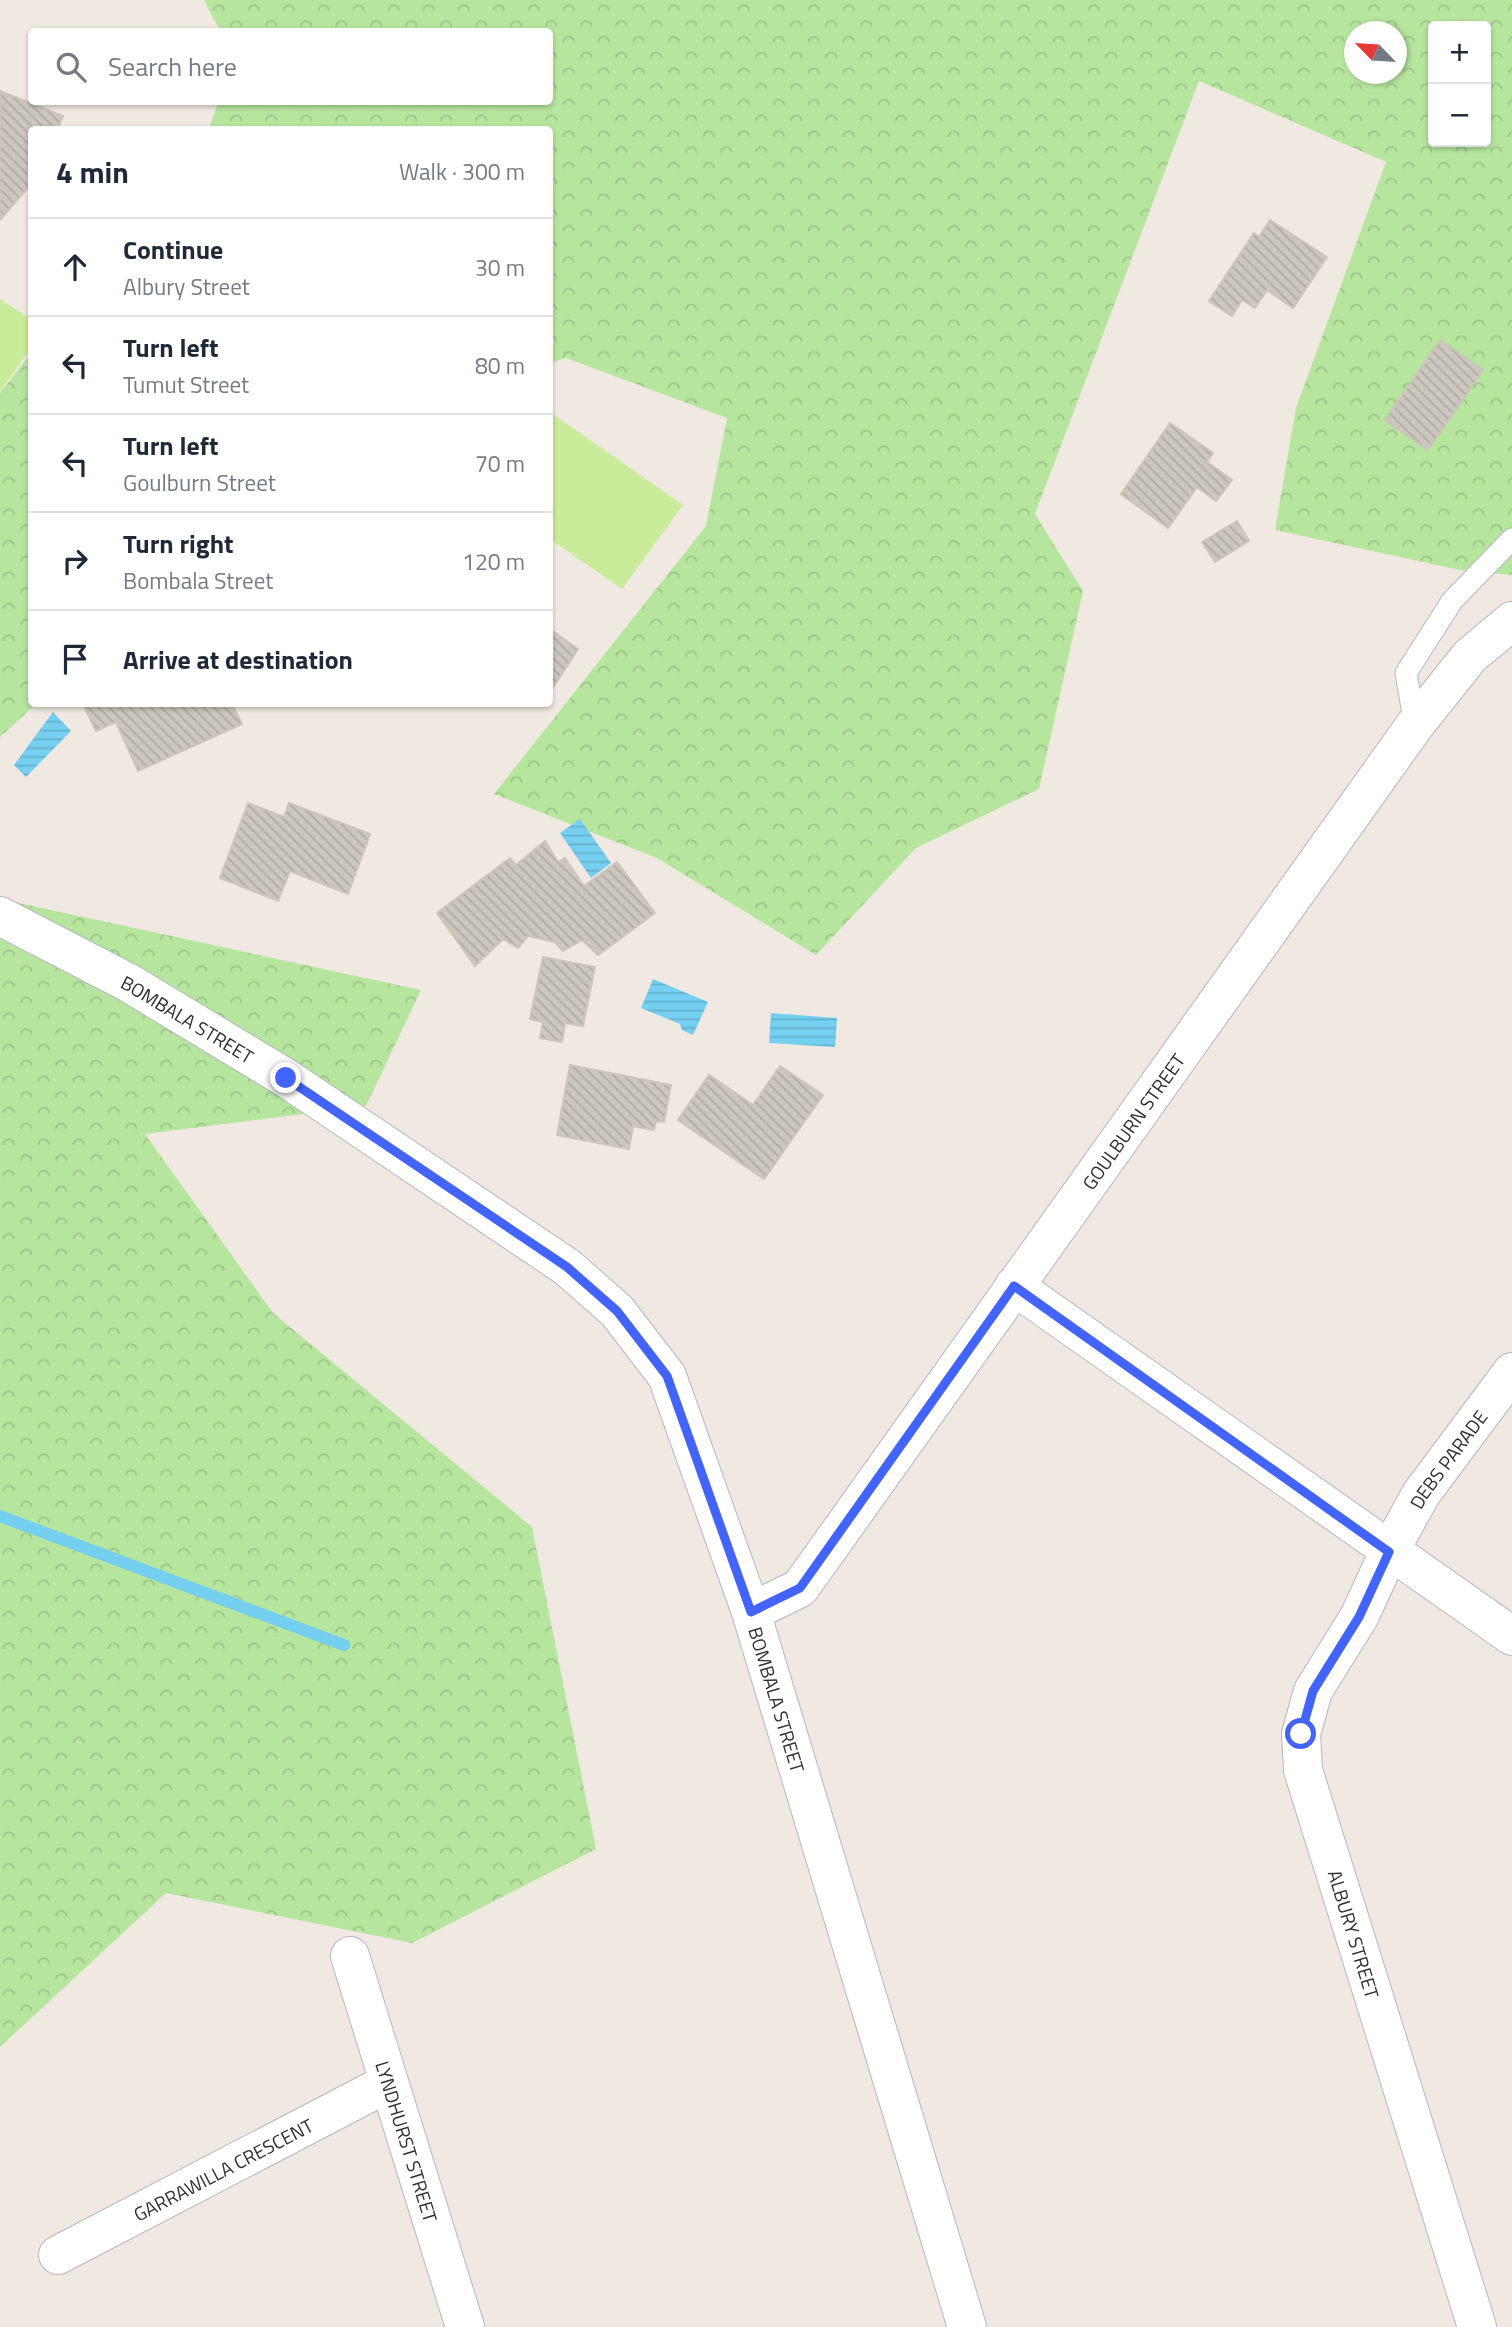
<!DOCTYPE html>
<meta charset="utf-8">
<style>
:root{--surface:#fff;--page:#f2f2f3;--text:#1f2937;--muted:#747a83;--line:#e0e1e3}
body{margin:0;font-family:"Titillium Web",sans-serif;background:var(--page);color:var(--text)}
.controls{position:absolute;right:21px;top:21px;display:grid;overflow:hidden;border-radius:7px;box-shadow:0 2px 5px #0004}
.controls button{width:63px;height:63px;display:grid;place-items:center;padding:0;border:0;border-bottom:2px solid var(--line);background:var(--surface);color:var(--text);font:35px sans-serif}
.compass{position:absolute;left:1344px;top:21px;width:63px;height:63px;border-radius:50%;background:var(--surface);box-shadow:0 2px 5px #0004;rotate:295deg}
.stop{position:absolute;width:21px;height:21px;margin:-16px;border:5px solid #4264fb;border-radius:50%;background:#fff}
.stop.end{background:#4264fb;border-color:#fff;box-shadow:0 2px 7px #0008}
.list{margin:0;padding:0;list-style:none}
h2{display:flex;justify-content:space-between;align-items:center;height:91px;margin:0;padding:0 28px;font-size:30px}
h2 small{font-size:23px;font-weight:400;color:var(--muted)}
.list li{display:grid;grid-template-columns:46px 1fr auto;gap:21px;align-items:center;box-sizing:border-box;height:98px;padding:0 28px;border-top:2px solid var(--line)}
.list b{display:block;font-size:26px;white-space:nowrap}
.list p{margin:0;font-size:23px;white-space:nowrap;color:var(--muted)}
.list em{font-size:23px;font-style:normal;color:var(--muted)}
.icon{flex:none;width:38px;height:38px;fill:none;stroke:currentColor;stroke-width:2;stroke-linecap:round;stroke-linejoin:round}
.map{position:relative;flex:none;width:1512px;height:2327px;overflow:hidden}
.search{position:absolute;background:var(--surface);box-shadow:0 2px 5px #0004;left:28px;top:28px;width:525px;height:77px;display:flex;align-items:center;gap:18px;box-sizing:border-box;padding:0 24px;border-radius:7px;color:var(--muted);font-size:26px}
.panel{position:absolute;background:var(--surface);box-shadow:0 2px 5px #0004;left:28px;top:126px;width:525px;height:581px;border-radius:7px}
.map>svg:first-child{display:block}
.forest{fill:url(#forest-crowns);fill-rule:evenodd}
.pitch{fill:#c9ec9a}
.water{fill:url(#water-rules)}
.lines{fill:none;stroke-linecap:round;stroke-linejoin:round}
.stream{stroke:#75cff0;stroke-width:12}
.building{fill:url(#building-back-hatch);stroke:#cbc5ba;stroke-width:2}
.service-casing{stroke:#b4b7c1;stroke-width:23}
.minor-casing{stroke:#b4b7c1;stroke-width:40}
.service{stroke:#fff;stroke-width:21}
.minor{stroke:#fff;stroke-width:38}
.route{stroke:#4264fb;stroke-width:9}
.labels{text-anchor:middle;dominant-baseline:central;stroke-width:5;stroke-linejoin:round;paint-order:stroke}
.street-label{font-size:19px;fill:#2e2e2e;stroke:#fff}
</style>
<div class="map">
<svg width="1512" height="2327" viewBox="0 0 1512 2327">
<defs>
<pattern id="forest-crowns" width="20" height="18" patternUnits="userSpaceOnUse" patternTransform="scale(1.75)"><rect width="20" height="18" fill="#b6e59e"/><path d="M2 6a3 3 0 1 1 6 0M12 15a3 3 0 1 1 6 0" fill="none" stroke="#9dc588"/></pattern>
<pattern id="water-rules" width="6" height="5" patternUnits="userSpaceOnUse" patternTransform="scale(1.75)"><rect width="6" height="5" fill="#75cff0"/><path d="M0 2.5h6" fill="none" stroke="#66b2ce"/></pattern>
<pattern id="building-back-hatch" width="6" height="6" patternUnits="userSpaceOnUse" patternTransform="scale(1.75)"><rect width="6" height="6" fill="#cbc7bf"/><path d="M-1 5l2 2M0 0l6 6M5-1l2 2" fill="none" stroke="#afaba4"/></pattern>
</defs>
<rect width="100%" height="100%" fill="#efe9e1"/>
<path class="forest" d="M 204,0 L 1512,0 L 1512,575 L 1460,570 L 1275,530 L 1296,408 L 1386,162 L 1199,81 L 1035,514 L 1083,591 L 1039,789 L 916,848 L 816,955 L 657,858 L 494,794 L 706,526 L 727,418 L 566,358 L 550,363 L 550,130 L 209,129 L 218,102 L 550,102 L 550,32 L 220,31 ZM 1433,26 L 1486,26 L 1486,142 L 1433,142 ZM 1354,32 L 1396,32 L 1396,74 L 1354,74 Z
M 31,353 L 32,704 L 36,704 L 0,737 L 0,393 Z
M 0,899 L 421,990 L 366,1106 L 145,1134 L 273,1313 L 532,1527 L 596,1849 L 412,1943 L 166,1893 L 0,2047 Z"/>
<path class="pitch" d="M 0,299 L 32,320 L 31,348 L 0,392 Z
M 550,412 L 683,505 L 622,589 L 550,539 Z"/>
<path class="water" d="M 53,712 L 71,731 L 26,777 L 14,765 Z
M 580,819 L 611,863 L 591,878 L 560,833 Z
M 653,979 L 708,1002 L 693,1035 L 682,1030 L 680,1024 L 641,1008 Z
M 771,1013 L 837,1018 L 835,1047 L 769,1043 Z"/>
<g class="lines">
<path class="stream" d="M 0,1516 L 344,1645"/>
</g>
<path class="building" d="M 0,91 L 63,116 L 57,130 L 32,130 L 32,183 L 0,220 Z
M 1270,220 L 1327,257 L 1293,308 L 1267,290 L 1255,308 L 1242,300 L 1232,316 L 1209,301 L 1254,233 L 1259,237 Z
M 1440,340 L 1483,370 L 1428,450 L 1385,420 Z
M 1170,423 L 1213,453 L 1207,462 L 1232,480 L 1216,501 L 1197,487 L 1168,528 L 1121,494 Z
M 1237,521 L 1249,541 L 1215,562 L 1202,542 Z
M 550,629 L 578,649 L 550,692 Z
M 83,704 L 232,704 L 242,724 L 138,771 L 116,722 L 96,731 Z
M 248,803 L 284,817 L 289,803 L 370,834 L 348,894 L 290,871 L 278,901 L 220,878 Z
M 545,841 L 558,862 L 565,858 L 584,886 L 617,862 L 655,913 L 598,955 L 582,940 L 563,951 L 555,942 L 528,936 L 518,948 L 503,939 L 475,966 L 437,913 L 510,858 L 516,865 Z
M 543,957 L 595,967 L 583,1026 L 565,1023 L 562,1042 L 540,1038 L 543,1022 L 530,1019 Z
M 570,1065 L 671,1085 L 664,1122 L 656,1121 L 654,1130 L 633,1126 L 629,1149 L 557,1135 Z
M 780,1066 L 823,1095 L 764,1179 L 678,1120 L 709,1075 L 753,1105 Z"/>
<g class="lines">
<defs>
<path id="service" d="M 1415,725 L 1406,673 L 1452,601 L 1512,539"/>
<g id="minor">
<path id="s1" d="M 0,916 L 129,983 L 286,1078 L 567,1267 L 617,1311 L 667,1376 L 751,1612 L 967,2327"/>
<path d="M 1014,1286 L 1512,1636"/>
<path id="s2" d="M 751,1612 L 800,1588 L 1415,725 L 1470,656 L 1512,621"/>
<path id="s3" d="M 350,1956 L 465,2327"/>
<path id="s4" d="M 58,2255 L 388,2083"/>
<path id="s5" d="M 1477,2327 L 1303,1770 L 1301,1734 L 1313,1691 L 1359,1617 L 1389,1552 L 1421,1494 L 1512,1372"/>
</g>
</defs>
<use href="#service" class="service-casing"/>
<use href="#minor" class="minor-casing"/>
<use href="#service" class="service"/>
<use href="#minor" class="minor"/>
</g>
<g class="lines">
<path class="route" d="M 286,1078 L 567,1267 L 617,1311 L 667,1376 L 751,1612 L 800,1588 L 1014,1286 L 1389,1552 L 1359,1617 L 1313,1691 L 1301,1734"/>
</g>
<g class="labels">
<g class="street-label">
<text stroke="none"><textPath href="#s1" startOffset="214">BOMBALA STREET</textPath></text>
<text stroke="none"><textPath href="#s2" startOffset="628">GOULBURN STREET</textPath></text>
<text stroke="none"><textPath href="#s5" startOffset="933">DEBS PARADE</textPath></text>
<text stroke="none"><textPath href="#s1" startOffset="1158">BOMBALA STREET</textPath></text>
<text transform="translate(1354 1934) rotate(73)">ALBURY STREET</text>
<text stroke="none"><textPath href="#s3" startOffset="194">LYNDHURST STREET</textPath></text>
<text stroke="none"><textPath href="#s4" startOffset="186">GARRAWILLA CRESCENT</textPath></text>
</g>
</g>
</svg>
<div class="controls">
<button>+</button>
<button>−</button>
</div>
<svg class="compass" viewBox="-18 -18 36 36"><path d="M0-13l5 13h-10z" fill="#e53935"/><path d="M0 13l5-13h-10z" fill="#747a83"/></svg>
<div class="stop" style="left:1301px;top:1734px"></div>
<div class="stop end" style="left:286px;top:1078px"></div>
<div class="search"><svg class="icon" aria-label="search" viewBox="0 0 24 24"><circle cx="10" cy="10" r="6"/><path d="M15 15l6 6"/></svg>Search here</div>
<section class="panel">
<h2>4 min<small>Walk · 300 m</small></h2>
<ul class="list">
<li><svg class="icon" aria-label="ahead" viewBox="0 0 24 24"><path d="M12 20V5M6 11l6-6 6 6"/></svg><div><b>Continue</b><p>Albury Street</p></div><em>30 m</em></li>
<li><svg class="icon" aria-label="left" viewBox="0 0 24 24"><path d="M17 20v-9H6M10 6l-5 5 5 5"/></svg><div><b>Turn left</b><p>Tumut Street</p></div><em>80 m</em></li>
<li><svg class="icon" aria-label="left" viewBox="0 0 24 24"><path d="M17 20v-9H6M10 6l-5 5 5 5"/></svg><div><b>Turn left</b><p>Goulburn Street</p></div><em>70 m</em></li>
<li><svg class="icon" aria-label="right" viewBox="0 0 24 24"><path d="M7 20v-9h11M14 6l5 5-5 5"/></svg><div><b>Turn right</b><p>Bombala Street</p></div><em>120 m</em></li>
<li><svg class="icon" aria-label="arrive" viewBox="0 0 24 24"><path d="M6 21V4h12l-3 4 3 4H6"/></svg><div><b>Arrive at destination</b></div></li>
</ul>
</section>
</div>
